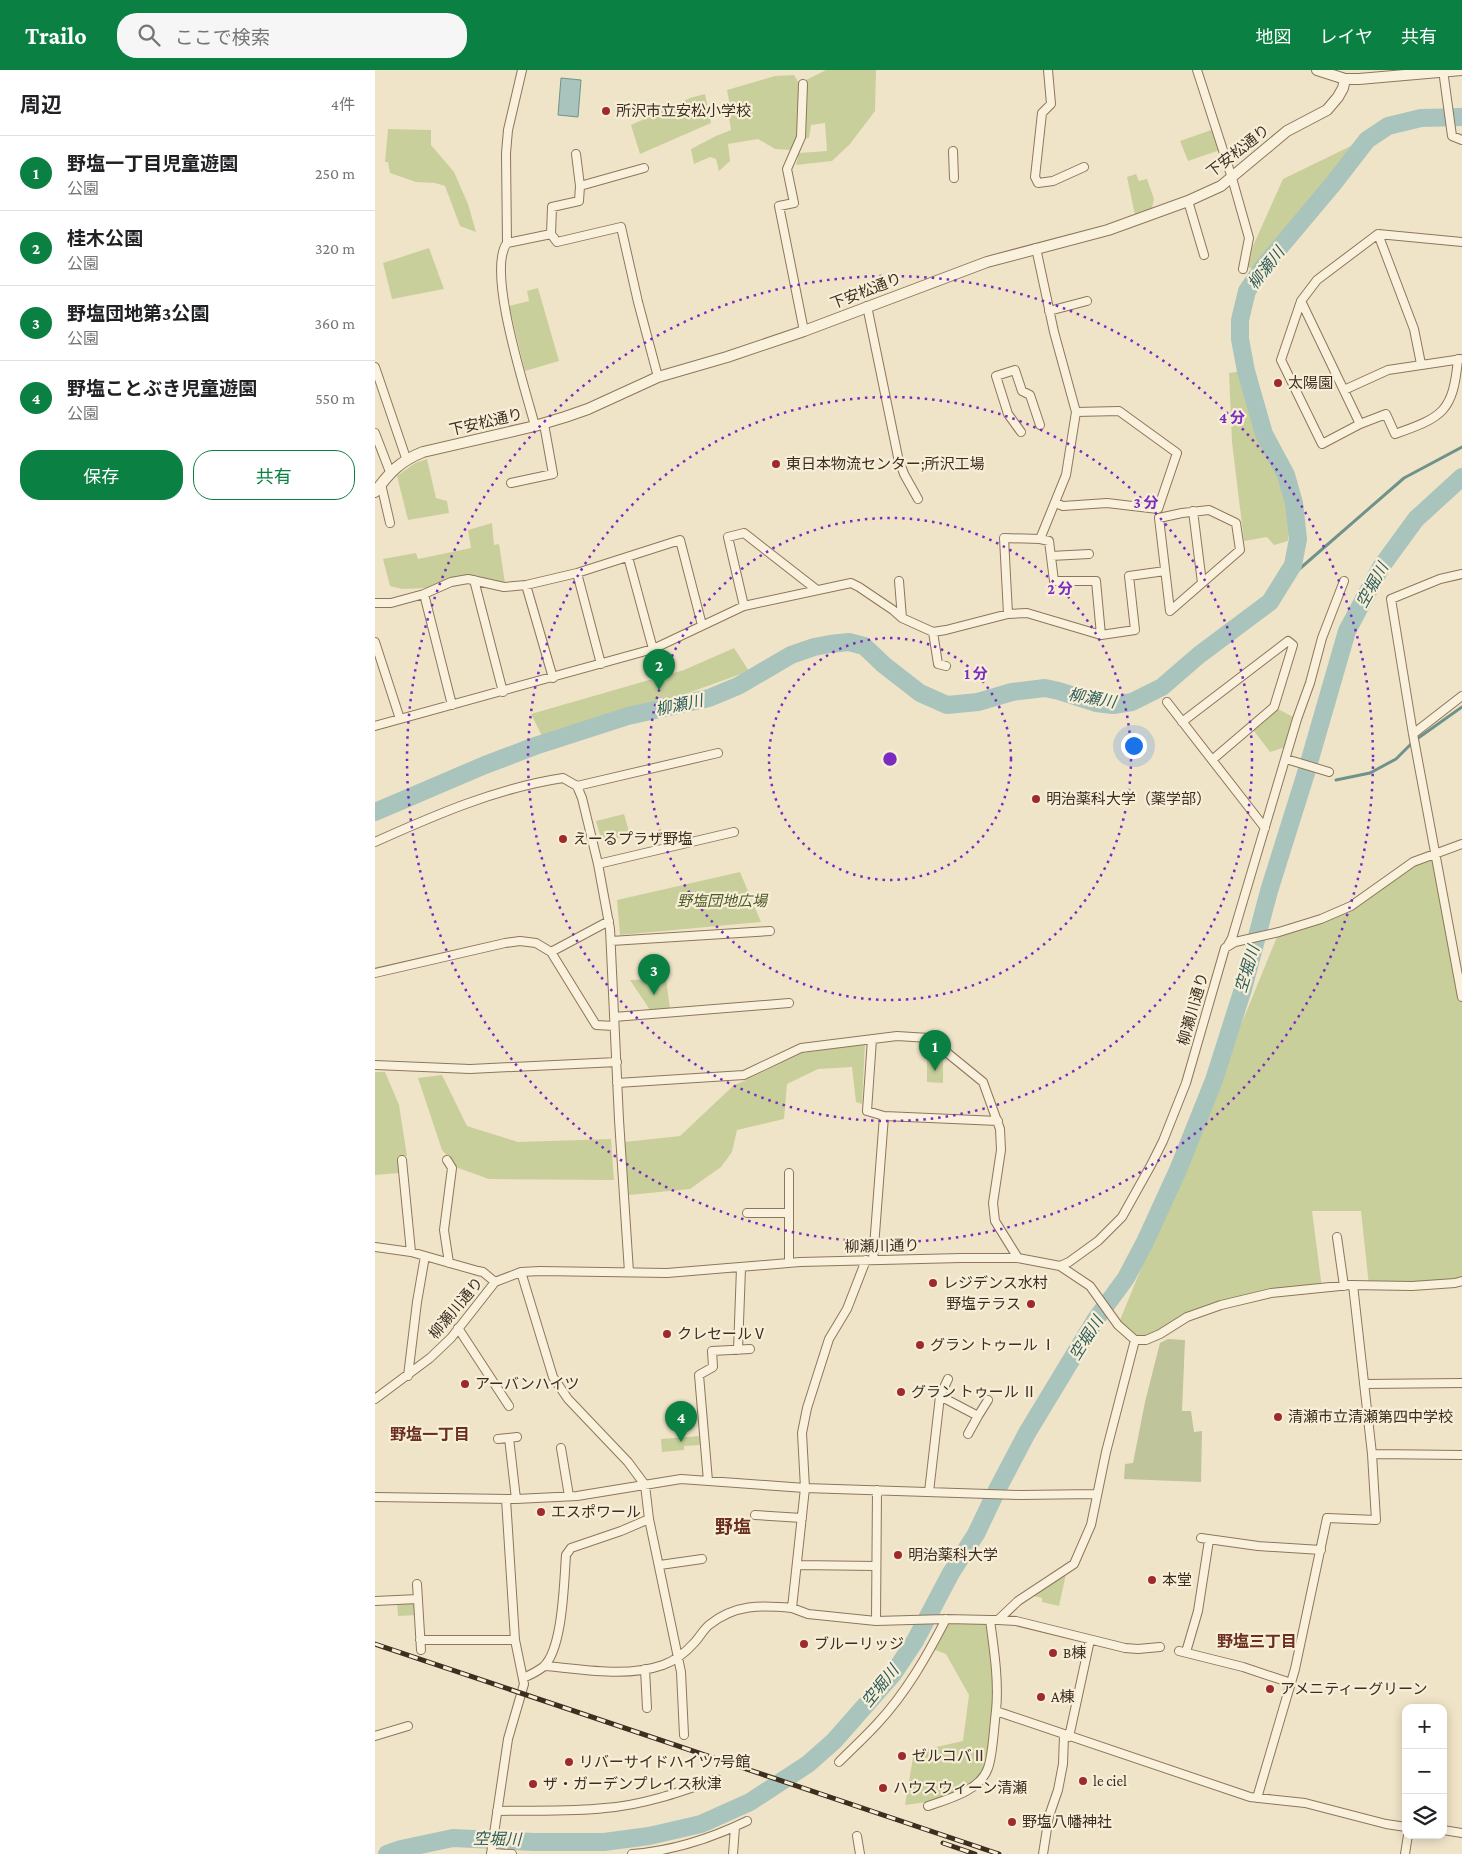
<!DOCTYPE html>
<html lang="ja">
<meta charset="utf-8">
<style>
:root{--surface:#fff;--page:#f6f6f6;--text:#202124;--muted:#757577;--line:#e0e0e0;--accent:#0b8043}
body{margin:0;font-family:"Crimson Pro","Noto Sans JP",serif;background:var(--page);color:var(--text)}
.controls{position:absolute;right:15px;bottom:15px;display:grid;overflow:hidden;border-radius:10px;box-shadow:0 2px 12px #0003}
.controls button{width:45px;height:45px;display:grid;place-items:center;padding:0;border:0;border-bottom:1px solid var(--line);background:var(--surface);color:var(--text);font:25px sans-serif}
.you{position:absolute;left:758px;top:675px;width:18px;height:18px;margin:-12px;border:4px solid #fff;border-radius:50%;background:#1a73e8;box-shadow:0 0 0 8px #1a73e833}
.badge{display:grid;place-items:center;width:32px;height:32px;border-radius:50%;background:var(--accent);color:#fff;font-size:16px;font-weight:700}
.pin{position:absolute;translate:-50% -41px;filter:drop-shadow(0 1px 2px #0008)}
.pin::after{content:'';position:absolute;top:26px;width:18px;height:15px;background:inherit;clip-path:polygon(0 0,100% 0,50% 100%)}
.list{margin:0;padding:0;list-style:none}
h2{display:flex;justify-content:space-between;align-items:center;height:65px;margin:0;padding:0 20px;font-size:21px}
h2 small{font-size:16px;font-weight:400;color:var(--muted)}
.list li{display:grid;grid-template-columns:32px 1fr auto;gap:15px;align-items:center;box-sizing:border-box;height:75px;padding:0 20px;border-top:1px solid var(--line)}
.list b{display:block;font-size:19px;white-space:nowrap}
.list p{margin:0;font-size:16px;white-space:nowrap;color:var(--muted)}
.list em{font-size:16px;font-style:normal;color:var(--muted)}
.actions{display:flex;gap:10px;padding:15px 20px}
.actions a{flex:1;padding:11px 0;border:1px solid var(--accent);border-radius:20px;text-align:center;font-size:18px;color:var(--accent)}
.actions .main{background:var(--accent);color:#fff}
.icon{flex:none;width:28px;height:28px;fill:none;stroke:currentColor;stroke-width:2;stroke-linecap:round;stroke-linejoin:round}
.map{position:relative;flex:none;width:1087px;height:1784px;overflow:hidden}
header{display:flex;align-items:center;gap:30px;box-sizing:border-box;height:70px;padding:0 25px;background:var(--accent);color:#fff}
header strong{font-size:24px}
nav{display:flex;gap:28px;margin-inline-start:auto;font-size:18px}
.search{width:350px;height:45px;background:var(--page);display:flex;align-items:center;gap:12px;box-sizing:border-box;padding:0 18px;border-radius:20px;color:var(--muted);font-size:19px}
main{display:flex}
aside{flex:1;background:var(--surface)}
.map>svg:first-child{display:block}
.green{fill:#c9cf9b}
.cemetery{fill:#bfc49a}
.water{fill:#a9c4bc;stroke:#6f938a}
.lines{fill:none;stroke-linecap:round;stroke-linejoin:round}
.stream{stroke:#6f938a;stroke-width:3}
.river{stroke:#a9c4bc;stroke-width:18}
.minor-casing{stroke:#8d765c;stroke-width:10}
.tertiary-casing{stroke:#8d765c;stroke-width:12}
.minor{stroke:#faf1dc;stroke-width:8}
.tertiary{stroke:#faf1dc;stroke-width:10}
.rail-casing{stroke:#3d2e20;stroke-width:5}
.rail{stroke:#f7eed8;stroke-width:3;stroke-dasharray:9;stroke-linecap:butt}
.ring{fill:none;stroke:#7b2cbf;stroke-width:2.5;stroke-dasharray:2.5 5}
.poi-dot{fill:#9e2a2b;stroke:#f7eed8;stroke-width:2}
.labels{text-anchor:middle;dominant-baseline:central;stroke-width:4.5;stroke-linejoin:round;paint-order:stroke}
.poi-label{font-size:15px;fill:#3d2e20;stroke:#f7eed8;text-anchor:start}
.street-label{font-size:15px;fill:#3d2e20;stroke:#f7eed8}
.park-label{font-size:15px;font-style:italic;fill:#4d5a26;stroke:#f7eed8}
.water-label{font-size:16px;font-style:italic;fill:#2f5d5a;stroke:#f7eed8}
.neighbourhood-label{font-size:16px;font-weight:bold;fill:#6b2e1e;stroke:#f7eed8}
.quarter-label{font-size:18px;font-weight:bold;fill:#6b2e1e;stroke:#f7eed8}
.centre{fill:#7b2cbf;stroke:#f7eed8;stroke-width:2.5}
.ring-label{font-size:15px;text-anchor:middle;font-weight:bold;fill:#7b2cbf;stroke:#f7eed8;stroke-width:4.5;stroke-linejoin:round;paint-order:stroke}
</style>
<header>
<strong>Trailo</strong>
<div class="search"><svg class="icon" aria-label="search" viewBox="0 0 24 24"><circle cx="10" cy="10" r="6"/><path d="M15 15l6 6"/></svg>ここで検索</div>
<nav><a>地図</a><a>レイヤ</a><a>共有</a></nav>
</header>
<main>
<aside>
<h2>周辺<small>4件</small></h2>
<ul class="list">
<li><span class="badge">1</span><div><b>野塩一丁目児童遊園</b><p>公園</p></div><em>250 m</em></li>
<li><span class="badge">2</span><div><b>桂木公園</b><p>公園</p></div><em>320 m</em></li>
<li><span class="badge">3</span><div><b>野塩団地第3公園</b><p>公園</p></div><em>360 m</em></li>
<li><span class="badge">4</span><div><b>野塩ことぶき児童遊園</b><p>公園</p></div><em>550 m</em></li>
</ul>
<div class="actions"><a class="main">保存</a><a>共有</a></div>
</aside>
<div class="map">
<svg width="1087" height="1784" viewBox="0 0 1087 1784">
<rect width="100%" height="100%" fill="#f0e4c8"/>
<path class="green" d="M 451,0 L 501,0 L 500,41 L 475,74 L 457,91 L 421,95 L 424,83 L 452,81 L 450,53 L 436,55 L 434,68 L 427,69 L 429,11 Z
M 419,5 L 425,15 L 423,67 L 416,80 L 400,79 L 383,69 L 353,74 L 355,91 L 344,101 L 341,89 L 335,87 L 319,94 L 316,79 L 341,66 L 356,60 L 354,47 L 356,42 L 352,20 L 400,6 Z
M 330,24 L 336,53 L 265,84 L 256,55 L 315,28 Z
M 13,59 L 56,60 L 56,75 L 79,102 L 93,134 L 101,162 L 85,156 L 70,116 L 60,113 L 41,112 L 15,103 L 13,92 L 10,92 Z
M 839,59 L 845,80 L 813,91 L 805,71 Z
M 980,74 L 880,200 L 873,197 L 878,176 L 908,109 Z
M 761,104 L 764,111 L 772,109 L 779,129 L 777,138 L 760,145 L 752,107 Z
M 54,178 L 69,219 L 17,229 L 8,193 Z
M 163,218 L 184,291 L 150,301 L 134,236 L 154,231 L 152,221 Z
M 868,301 L 885,364 L 907,404 L 916,442 L 913,471 L 899,475 L 892,467 L 869,471 L 857,372 L 854,303 Z
M 52,389 L 61,428 L 72,431 L 74,443 L 33,450 L 22,406 L 40,393 Z
M 117,453 L 119,475 L 124,474 L 130,513 L 94,505 L 73,508 L 53,518 L 27,519 L 15,516 L 8,489 L 41,483 L 43,489 L 96,478 L 93,460 Z
M 359,578 L 374,601 L 291,631 L 168,668 L 156,644 L 309,600 Z
M 899,637 L 922,649 L 911,677 L 895,682 L 876,657 Z
M 249,744 L 255,765 L 227,772 L 221,751 Z
M 1061,784 L 1087,927 L 1087,1211 L 994,1216 L 986,1141 L 937,1141 L 947,1218 L 896,1223 L 812,1247 L 785,1264 L 760,1270 L 743,1255 L 904,862 L 976,836 L 1038,792 Z
M 365,802 L 386,852 L 245,865 L 242,830 Z
M 291,909 L 295,939 L 275,940 L 255,910 Z
M 490,974 L 487,1034 L 481,1032 L 477,997 L 443,999 L 412,1014 L 409,1049 L 362,1060 L 357,1082 L 346,1097 L 315,1119 L 254,1125 L 249,1072 L 305,1066 L 358,1016 L 427,983 Z
M 552,978 L 568,990 L 568,1013 L 552,1012 Z
M 0,1002 L 10,1002 L 24,1035 L 32,1086 L 23,1086 L 24,1103 L 0,1105 Z
M 67,1005 L 92,1056 L 143,1072 L 236,1069 L 239,1110 L 114,1109 L 83,1098 L 67,1080 L 43,1008 Z
M 325,1366 L 326,1375 L 309,1376 L 309,1380 L 287,1382 L 286,1369 Z
M 691,1504 L 684,1536 L 667,1532 L 667,1528 L 658,1526 Z
M 43,1529 L 44,1545 L 23,1546 L 22,1530 Z
M 571,1549 L 615,1550 L 622,1631 L 613,1698 L 599,1716 L 553,1736 L 552,1732 L 530,1735 L 539,1682 L 588,1671 L 594,1625 L 571,1584 L 555,1578 Z"/>
<path class="cemetery" d="M 793,1269 L 810,1270 L 807,1341 L 816,1341 L 819,1362 L 827,1361 L 826,1412 L 749,1409 L 750,1394 L 758,1393 L 770,1332 L 785,1273 Z"/>
<path class="water" d="M 186,8 L 206,10 L 203,47 L 183,45 Z"/>
<g class="lines">
<path class="stream" d="M 906,515 L 1029,408 L 1087,377
M 961,710 L 995,703 L 1021,689 L 1039,671 L 1087,637"/>
<path class="river" d="M 0,742 L 110,695 L 160,676 L 253,646 L 334,628 L 363,616 L 416,585 L 439,577 L 455,574 L 474,572 L 489,576 L 509,595 L 545,623 L 572,635 L 603,632 L 637,622 L 670,618 L 684,621 L 721,633 L 738,635 L 757,632 L 787,617 L 824,585 L 895,532 L 918,495 L 923,469 L 919,433 L 911,405 L 889,364 L 871,301 L 865,269 L 865,250 L 872,221 L 889,196 L 958,114 L 992,70 L 1013,56 L 1046,48 L 1087,47
M 12,1784 L 26,1779 L 78,1768 L 159,1772 L 229,1772 L 274,1766 L 326,1754 L 375,1732 L 433,1694 L 459,1671 L 518,1604 L 540,1571 L 576,1503 L 601,1464 L 622,1420 L 652,1363 L 721,1249 L 751,1208 L 770,1172 L 803,1100 L 839,1010 L 868,919 L 894,821 L 931,703 L 972,561 L 1006,497 L 1041,449 L 1087,407"/>
<defs>
<path id="minor" d="M 147,0 L 133,60 L 131,83 L 132,173 C 111,201 151,321 160,356
M 673,0 L 676,34 L 667,43 L 660,107 L 663,113 L 678,111 L 709,97
M 822,0 L 857,108 L 874,168 L 868,199
M 1068,0 L 1077,66 L 1087,70
M 428,14 L 426,67 L 412,99 L 419,133 L 404,136 L 429,261
M 578,81 L 579,108
M 205,116 L 269,98
M 813,131 L 829,185
M 176,164 L 182,172 L 246,157 L 263,232 L 283,307
M 1003,164 L 1039,259 L 1046,294
M 132,173 L 176,164 L 177,137 L 204,131 L 205,116 L 201,84
M 926,231 L 985,354
M 492,236 L 523,387 L 529,404 L 543,429
M 674,241 L 712,231
M 1083,289 C 1078,342 1068,347 1020,364 L 1011,344 L 985,354 L 947,374 L 906,290 L 926,231 L 942,210 L 1003,164 L 1087,172
M 0,297 L 31,388
M 969,320 L 1013,300 L 1087,289
M 646,362 L 633,344 L 621,306 L 640,300 L 647,321 L 655,325 L 665,355
M 0,363 L 15,402
M 136,413 L 178,404 L 169,354
M 6,414 L 15,453
M 680,433 L 688,436 L 732,433 L 783,439 L 802,383 L 744,341 L 701,342
M 834,440 L 861,453 L 865,480 L 795,541 L 784,448 L 807,443 Z
M 818,441 L 827,513
M 676,486 L 714,484
M 253,487 L 278,579
M 202,503 L 226,594
M 1087,504 L 1065,509 L 1016,529 L 1038,664 L 1087,927
M 99,510 L 128,622
M 524,511 L 527,548
M 151,515 L 178,608
M 49,524 L 77,635
M 0,533 L 16,533 L 49,524 L 76,512 L 93,509 L 129,517 L 151,515 L 202,503 L 305,470 L 327,555
M 369,536 L 353,467 L 369,463 L 442,520
M 633,544 L 629,468 L 665,469 L 691,405 L 701,342 L 679,262 L 661,178
M 558,562 L 563,594 L 571,596
M 726,565 L 760,560 L 754,506 L 790,501
M 0,572 L 25,649
M 792,632 L 890,758
M 807,652 L 913,571 L 918,575 L 899,637 L 837,690
M 0,656 L 278,579 L 369,536 L 476,513 L 484,517 L 518,540 L 527,548 L 558,562 L 571,560 L 633,544 L 652,543 L 726,565 L 721,511 L 679,511 L 674,471 L 665,469
M 1038,664 L 1087,626
M 911,689 L 954,702
M 202,716 L 343,683
M 0,772 C 60,745 122,718 188,708 L 202,716 L 207,728 L 223,794 L 235,859 L 244,1050 L 254,1202
M 223,794 L 359,762
M 236,871 L 395,861
M 853,875 L 857,868 L 922,649 L 935,613 L 947,568 L 969,511
M 176,882 L 234,851
M 0,903 L 130,873 L 145,871 L 161,873 L 176,882 L 221,955 L 239,956
M 239,947 L 414,933
M 497,969 L 492,1041 L 509,1046 L 498,1190
M 0,995 L 95,999 L 242,992
M 242,1013 L 369,1005 L 426,978 L 522,966 L 554,968 L 608,1012 L 625,1059 L 626,1080 L 618,1133 L 620,1151 L 643,1188
M 509,1046 L 623,1051
M 27,1090 L 36,1182
M 72,1090 L 77,1098 L 69,1160 L 74,1193
M 414,1103 L 414,1193
M 372,1143 L 414,1143
M 962,1167 L 969,1216
M 0,1177 L 36,1182 L 103,1201 L 108,1202 L 120,1212
M 491,1190 L 472,1239 L 454,1269 L 432,1338 L 427,1363 L 430,1418 L 645,1425 L 722,1424
M 685,1196 L 715,1216 L 743,1255 L 760,1270 L 771,1270 L 785,1264 L 812,1247 L 846,1235 L 896,1223 L 975,1215 L 1037,1216 L 1080,1213 L 1087,1211
M 146,1202 L 178,1307 L 193,1329 L 253,1392 L 270,1415 L 274,1449 L 306,1602 L 309,1665
M 83,1258 L 134,1336
M 363,1280 L 366,1198
M 33,1306 L 42,1232 L 50,1186
M 989,1314 L 1087,1313
M 565,1326 L 603,1346 L 613,1330
M 0,1329 L 55,1288 L 76,1268 L 120,1212 L 146,1202 L 165,1201 L 292,1203 L 425,1192 L 586,1188 L 643,1188 L 685,1196 L 694,1192 L 723,1171 L 747,1147 L 776,1095 L 788,1071 L 811,1013 L 850,878 L 860,872 L 904,862 L 946,849 L 976,836 L 1038,792 L 1087,774
M 593,1364 L 603,1346
M 134,1368 L 141,1429
M 123,1369 L 142,1367
M 186,1378 L 194,1426
M 997,1384 L 1087,1385
M 333,1411 L 324,1305 L 338,1297 L 337,1281 L 375,1279
M 554,1422 L 565,1326 L 573,1309
M 0,1427 L 141,1429 L 202,1426 L 306,1409 L 430,1418 L 417,1538 L 433,1544 L 501,1551 L 571,1549 L 615,1550 C 619,1580 624,1611 621,1641 L 875,1727 L 930,1733 L 1011,1754 L 1031,1757
M 380,1445 L 427,1448
M 826,1468 L 883,1476 L 946,1480
M 285,1495 L 327,1489
M 422,1495 L 501,1496
M 42,1514 L 46,1580
M 0,1531 L 43,1529
M 615,1550 L 623,1550 L 643,1531 L 699,1494 L 716,1455 L 731,1382 L 760,1270
M 623,1550 L 641,1551 L 750,1578 L 763,1579 L 785,1577
M 501,1551 L 502,1420
M 45,1570 L 140,1570
M 804,1581 L 868,1597 L 916,1613
M 811,1582 L 823,1541 L 834,1470
M 170,1596 C 207,1599 251,1608 288,1595 C 299,1591 311,1582 319,1573 C 324,1568 328,1560 334,1555 C 360,1534 386,1535 417,1538
M 270,1599 L 272,1638
M 148,1608 C 155,1605 163,1601 168,1597 C 188,1580 189,1511 191,1485 L 196,1478 L 246,1461 L 274,1449
M 0,1666 L 33,1656
M 694,1667 L 715,1570
M 464,1692 C 477,1679 490,1667 502,1654 C 531,1623 552,1586 571,1549
M 882,1728 L 920,1599 L 952,1448 L 1001,1450 L 997,1384 L 978,1215
M 553,1736 C 573,1729 605,1721 613,1698 C 618,1685 619,1655 621,1641
M 122,1741 C 158,1740 195,1742 230,1738 C 269,1735 305,1722 342,1709
M 1068,1760 L 1087,1763
M 482,1766 L 485,1784
M 116,1783 L 137,1784
M 116,1784 L 133,1669 L 149,1614 L 140,1570 L 131,1429
M 257,1784 C 296,1781 337,1768 372,1751
M 358,1784 L 360,1757
M 668,1784 L 674,1746 L 683,1720 L 688,1694 L 689,1665
M 1030,1784 L 1033,1765"/>
<path id="tertiary" d="M 942,0 L 970,9 L 984,9 L 1087,0
M 0,422 C 15,402 25,391 48,382 L 160,356 L 190,347 L 213,339 L 283,307 L 352,287 L 429,261 L 612,192 L 733,160 L 813,131 L 846,116 L 912,61 L 952,40 L 963,27 L 968,18 L 970,9"/>
</defs>
<use href="#minor" class="minor-casing"/>
<use href="#tertiary" class="tertiary-casing"/>
<use href="#minor" class="minor"/>
<use href="#tertiary" class="tertiary"/>
<defs>
<path id="rail" d="M 0,1574 L 624,1784
M 568,1773 L 600,1784"/>
</defs>
<use href="#rail" class="rail-casing"/>
<use href="#rail" class="rail"/>
</g>
<g class="ring">
<circle cx="515" cy="689" r="121"/>
<circle cx="515" cy="689" r="241"/>
<circle cx="515" cy="689" r="362"/>
<circle cx="515" cy="689" r="483"/>
</g>
<g class="poi-dot">
<circle cx="231" cy="41" r="5"/>
<circle cx="903" cy="313" r="5"/>
<circle cx="401" cy="394" r="5"/>
<circle cx="661" cy="729" r="5"/>
<circle cx="188" cy="769" r="5"/>
<circle cx="558" cy="1213" r="5"/>
<circle cx="656" cy="1234" r="5"/>
<circle cx="292" cy="1264" r="5"/>
<circle cx="545" cy="1275" r="5"/>
<circle cx="90" cy="1314" r="5"/>
<circle cx="526" cy="1322" r="5"/>
<circle cx="903" cy="1347" r="5"/>
<circle cx="166" cy="1442" r="5"/>
<circle cx="523" cy="1485" r="5"/>
<circle cx="777" cy="1510" r="5"/>
<circle cx="429" cy="1574" r="5"/>
<circle cx="678" cy="1583" r="5"/>
<circle cx="895" cy="1619" r="5"/>
<circle cx="666" cy="1627" r="5"/>
<circle cx="527" cy="1686" r="5"/>
<circle cx="194" cy="1692" r="5"/>
<circle cx="708" cy="1711" r="5"/>
<circle cx="158" cy="1714" r="5"/>
<circle cx="508" cy="1718" r="5"/>
<circle cx="637" cy="1752" r="5"/>
</g>
<g class="labels">
<g class="poi-label">
<text x="241" y="41">所沢市立安松小学校</text>
<text x="913" y="313">太陽園</text>
<text x="411" y="394">東日本物流センター;所沢工場</text>
<text x="671" y="729">明治薬科大学（薬学部）</text>
<text x="198" y="769">えーるプラザ野塩</text>
<text x="568" y="1213">レジデンス水村</text>
<text x="646" y="1234" text-anchor="end">野塩テラス</text>
<text x="302" y="1264">クレセールⅤ</text>
<text x="555" y="1275">グラン トゥール Ⅰ</text>
<text x="100" y="1314">アーバンハイツ</text>
<text x="536" y="1322">グラン トゥール Ⅱ</text>
<text x="913" y="1347">清瀬市立清瀬第四中学校</text>
<text x="176" y="1442">エスポワール</text>
<text x="533" y="1485">明治薬科大学</text>
<text x="787" y="1510">本堂</text>
<text x="439" y="1574">ブルーリッジ</text>
<text x="688" y="1583">B棟</text>
<text x="905" y="1619">アメニティーグリーン</text>
<text x="676" y="1627">A棟</text>
<text x="537" y="1686">ゼルコバⅡ</text>
<text x="204" y="1692">リバーサイドハイツ7号館</text>
<text x="718" y="1711">le ciel</text>
<text x="168" y="1714">ザ・ガーデンプレイス秋津</text>
<text x="518" y="1718">ハウスウィーン清瀬</text>
<text x="647" y="1752">野塩八幡神社</text>
</g>
<g class="street-label">
<text transform="translate(863 81) rotate(-38)">下安松通り</text>
<text transform="translate(491 221) rotate(-21)">下安松通り</text>
<text transform="translate(111 352) rotate(-13)">下安松通り</text>
<text transform="translate(818 939) rotate(-74)">柳瀬川通り</text>
<text transform="translate(507 1176) rotate(-1)">柳瀬川通り</text>
<text transform="translate(81 1238) rotate(-50)">柳瀬川通り</text>
</g>
<g class="park-label">
<text x="347" y="831">野塩団地広場</text>
</g>
<g class="water-label">
<text transform="translate(891 198) rotate(-52)">柳瀬川</text>
<text transform="translate(997 515) rotate(-61)">空堀川</text>
<text transform="translate(717 628) rotate(10)">柳瀬川</text>
<text transform="translate(304 635) rotate(-12)">柳瀬川</text>
<text transform="translate(872 899) rotate(-73)">空堀川</text>
<text transform="translate(711 1268) rotate(-58)">空堀川</text>
<text transform="translate(505 1616) rotate(-51)">空堀川</text>
<text transform="translate(122 1769) rotate(1)">空堀川</text>
</g>
<g class="neighbourhood-label">
<text x="55" y="1364">野塩一丁目</text>
<text x="882" y="1571">野塩三丁目</text>
</g>
<g class="quarter-label">
<text x="358" y="1457">野塩</text>
</g>
</g>
<circle cx="515" cy="689" r="8" class="centre"/>
<g class="ring-label">
<text x="857" y="353">4 分</text>
<text x="771" y="438">3 分</text>
<text x="685" y="524">2 分</text>
<text x="601" y="609">1 分</text>
</g>
</svg>
<div class="controls">
<button>+</button>
<button>−</button>
<button><svg class="icon" aria-label="layers" viewBox="0 0 24 24"><path d="M12 4l9 5-9 5-9-5zM3 14l9 5 9-5"/></svg></button>
</div>
<div class="you"></div>
<div class="pin badge" style="left:560px;top:1001px">1</div>
<div class="pin badge" style="left:284px;top:620px">2</div>
<div class="pin badge" style="left:279px;top:925px">3</div>
<div class="pin badge" style="left:306px;top:1372px">4</div>
</div>
</main>
